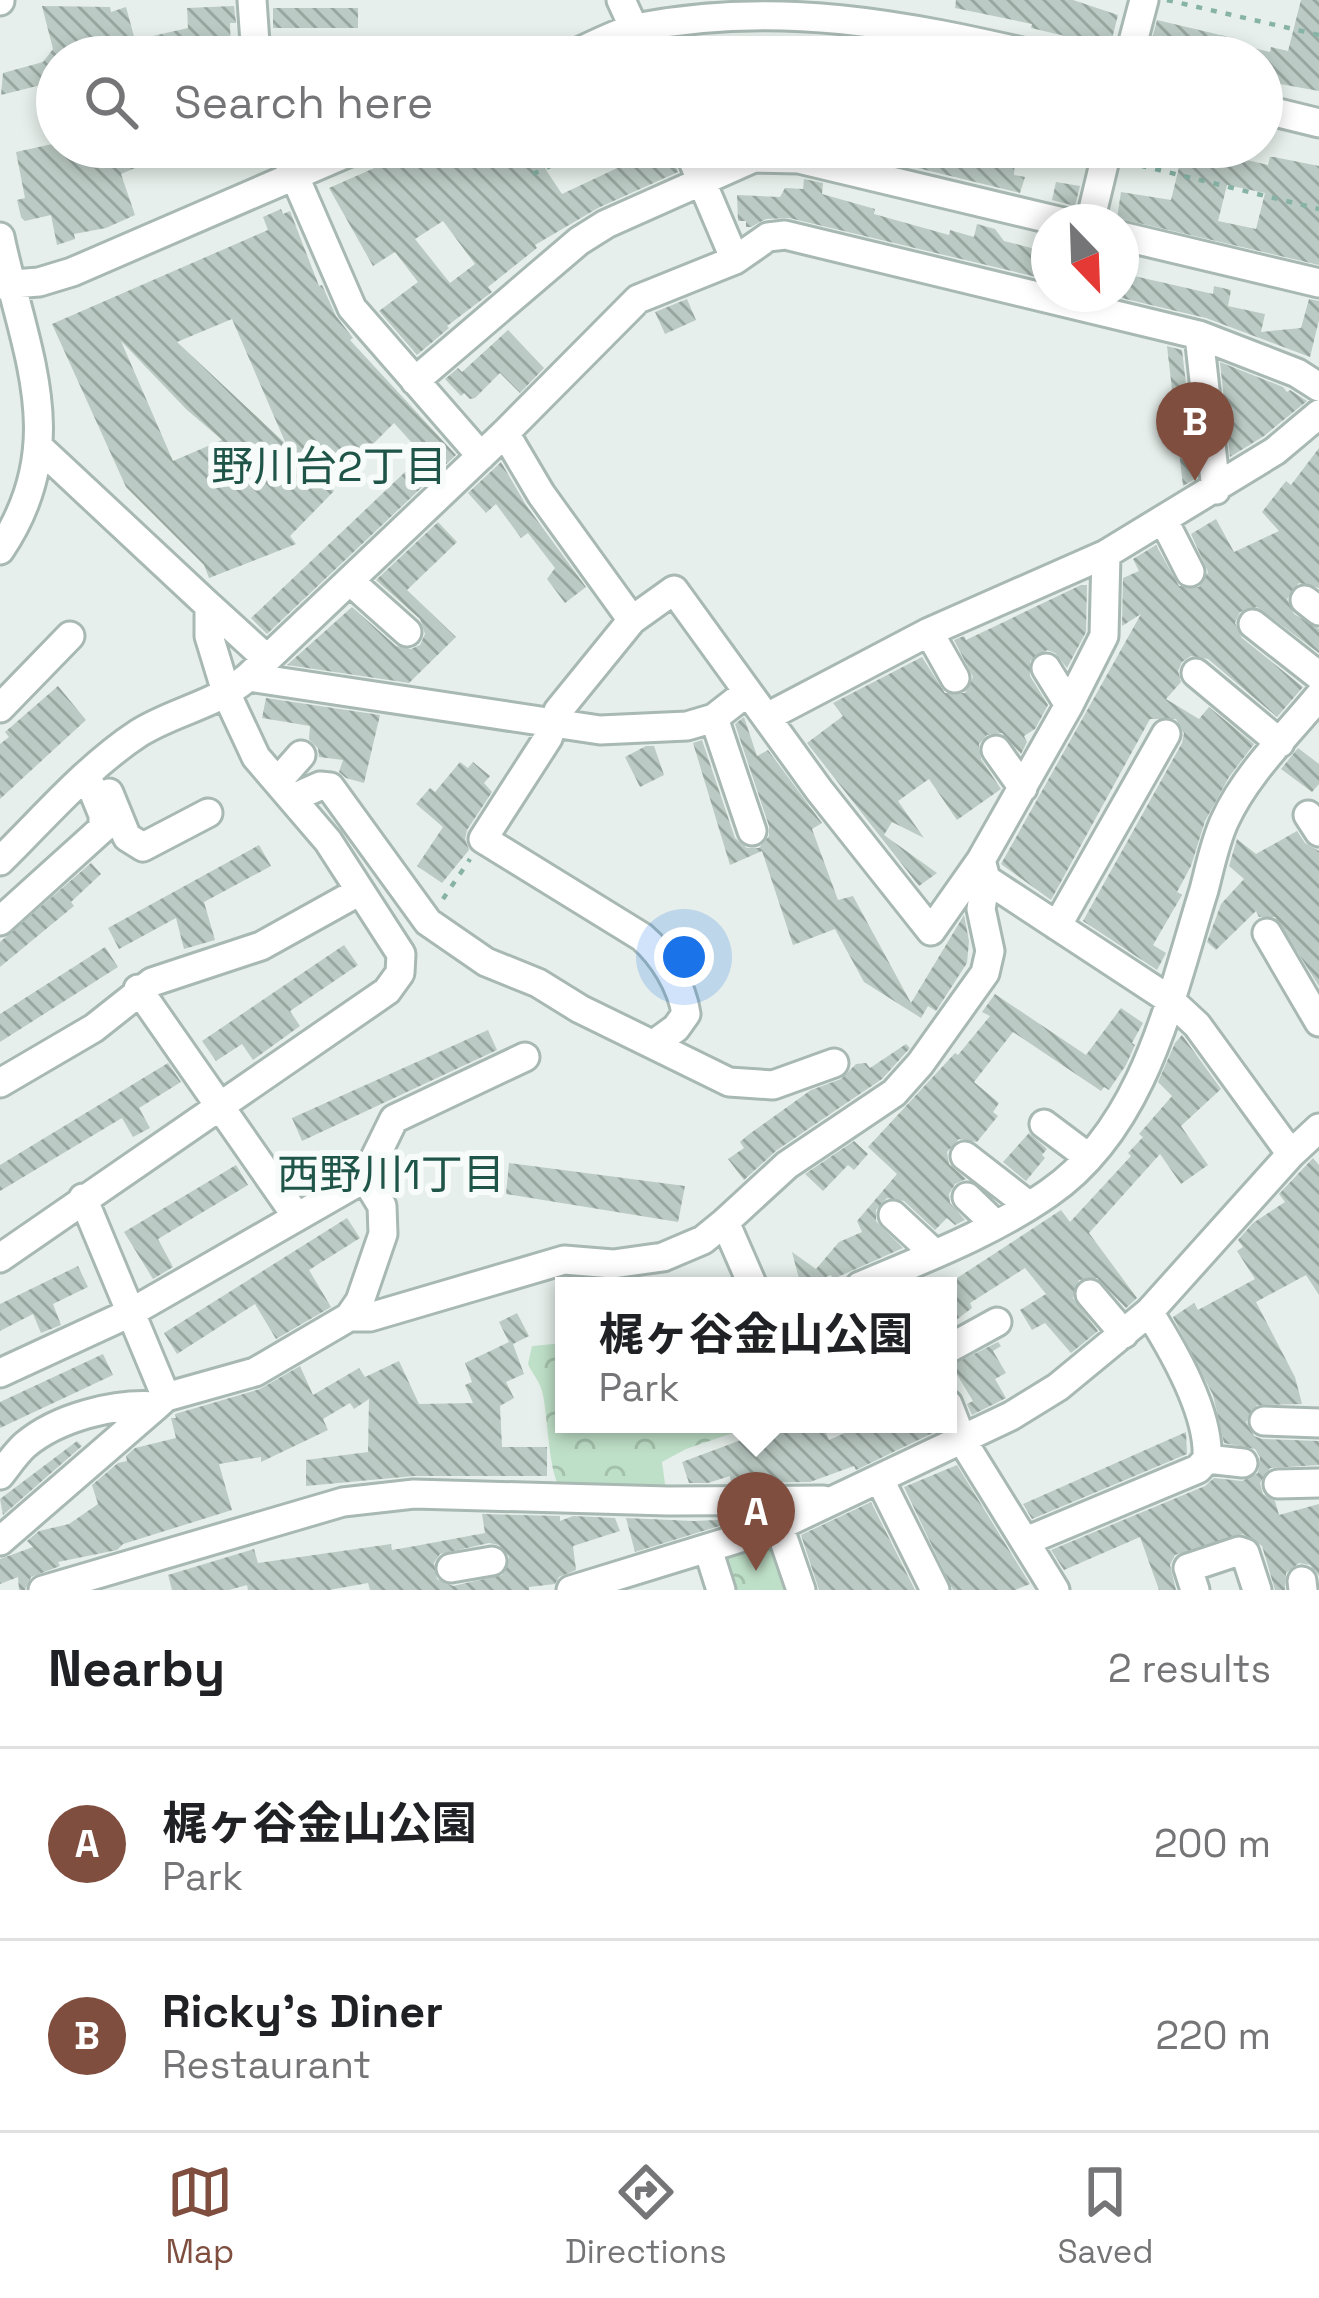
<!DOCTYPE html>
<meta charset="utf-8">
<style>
:root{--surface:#fff;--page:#f6f6f6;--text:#202124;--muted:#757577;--line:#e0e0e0;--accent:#7f4e3f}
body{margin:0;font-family:"Space Grotesk","Noto Sans JP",sans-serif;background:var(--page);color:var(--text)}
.compass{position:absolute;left:1031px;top:204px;width:108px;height:108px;border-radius:50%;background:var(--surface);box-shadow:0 6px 18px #0003;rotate:157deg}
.you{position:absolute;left:684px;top:957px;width:42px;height:42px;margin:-30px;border:9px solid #fff;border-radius:50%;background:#1a73e8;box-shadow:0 0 0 18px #1a73e833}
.badge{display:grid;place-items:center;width:78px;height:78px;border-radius:50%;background:var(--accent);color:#fff;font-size:39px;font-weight:700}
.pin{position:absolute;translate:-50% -99px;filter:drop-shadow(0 3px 6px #0008)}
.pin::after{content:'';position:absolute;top:63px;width:42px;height:36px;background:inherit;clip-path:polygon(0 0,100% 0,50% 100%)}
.popup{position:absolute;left:555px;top:1277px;width:402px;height:156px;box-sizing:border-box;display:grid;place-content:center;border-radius:0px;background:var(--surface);filter:drop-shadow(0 3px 9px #0005);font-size:39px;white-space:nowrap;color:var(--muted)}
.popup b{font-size:45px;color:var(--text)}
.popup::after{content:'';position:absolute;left:50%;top:100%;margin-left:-24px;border:24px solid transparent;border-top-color:var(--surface)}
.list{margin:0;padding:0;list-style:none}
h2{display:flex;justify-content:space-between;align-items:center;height:156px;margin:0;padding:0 48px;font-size:51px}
h2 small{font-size:39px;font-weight:400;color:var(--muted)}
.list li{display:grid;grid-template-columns:78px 1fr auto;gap:36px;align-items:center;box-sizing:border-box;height:192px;padding:0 48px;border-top:3px solid var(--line)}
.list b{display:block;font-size:45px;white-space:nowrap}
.list p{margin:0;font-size:39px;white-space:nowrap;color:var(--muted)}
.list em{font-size:39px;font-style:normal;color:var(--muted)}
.icon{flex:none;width:66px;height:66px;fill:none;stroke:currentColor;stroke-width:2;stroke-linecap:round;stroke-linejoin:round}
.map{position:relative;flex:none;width:1319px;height:1590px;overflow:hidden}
.search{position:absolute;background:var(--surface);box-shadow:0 6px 18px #0003;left:36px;right:36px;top:36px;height:132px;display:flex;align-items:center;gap:30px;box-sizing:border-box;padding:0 42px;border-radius:66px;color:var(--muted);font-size:45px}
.sheet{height:540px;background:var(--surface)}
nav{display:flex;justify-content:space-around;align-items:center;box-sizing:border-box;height:168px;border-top:3px solid var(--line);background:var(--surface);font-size:33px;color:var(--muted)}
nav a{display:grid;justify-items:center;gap:6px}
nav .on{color:var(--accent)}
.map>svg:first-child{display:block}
.forest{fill:url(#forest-crowns)}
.building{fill:url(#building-back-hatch);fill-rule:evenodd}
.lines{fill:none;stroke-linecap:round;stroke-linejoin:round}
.minor-casing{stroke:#a8b8b2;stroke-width:33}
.path{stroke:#86b3a5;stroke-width:4.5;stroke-dasharray:6 9;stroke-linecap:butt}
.minor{stroke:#fff;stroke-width:27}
.labels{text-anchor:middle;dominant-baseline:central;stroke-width:12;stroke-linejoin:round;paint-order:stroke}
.neighbourhood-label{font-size:42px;fill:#1f5548;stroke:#f7fbf9}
</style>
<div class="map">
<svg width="1319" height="1590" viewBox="0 0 1319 1590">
<defs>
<pattern id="forest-crowns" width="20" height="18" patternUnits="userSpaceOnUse" patternTransform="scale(3)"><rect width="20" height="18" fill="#bfe0c8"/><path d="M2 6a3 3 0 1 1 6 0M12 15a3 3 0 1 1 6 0" fill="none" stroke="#a4c1ad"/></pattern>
<pattern id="building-back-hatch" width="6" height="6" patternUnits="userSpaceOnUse" patternTransform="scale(3)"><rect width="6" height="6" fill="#bbcac4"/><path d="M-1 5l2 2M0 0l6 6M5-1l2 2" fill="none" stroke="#98a6a0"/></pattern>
</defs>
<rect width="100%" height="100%" fill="#e6efeb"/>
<path class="forest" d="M 564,1343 L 564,1424 L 759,1424 L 686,1449 L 662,1462 L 666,1491 L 560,1487 C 548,1472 548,1412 542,1391 C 540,1382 532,1373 528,1364 L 532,1346 Z
M 777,1534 L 795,1590 L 728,1590 L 717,1552 Z"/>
<path class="building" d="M 956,0 L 1073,0 L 1118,15 L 1112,39 L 1101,36 L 1099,44 L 1031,28 L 1032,24 L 955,8 Z
M 1301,0 L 1319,0 L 1319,91 L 1268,82 L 1269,79 L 1262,77 L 1262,57 L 1153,57 L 1154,53 L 1149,51 L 1157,20 L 1233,38 L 1232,43 L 1270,52 L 1271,47 L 1288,51 Z
M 42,6 L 110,7 L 111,12 L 126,7 L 135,40 L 188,28 L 187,8 L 234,6 L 236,23 L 230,23 L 231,57 L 188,57 L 188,49 L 157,57 L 57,57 L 57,81 L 1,95 L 3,73 L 43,62 L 53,49 Z
M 273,8 L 358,8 L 358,28 L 273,28 Z
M 756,36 L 762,57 L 697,57 L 697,52 Z
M 57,143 L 57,147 L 184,147 L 121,174 L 135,215 L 106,228 L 74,234 L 75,239 L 57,245 L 51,215 L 25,221 L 21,217 L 17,200 L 25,198 L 16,152 Z
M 222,147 L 264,147 L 265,151 L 231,166 Z
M 422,147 L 573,147 L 540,161 L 562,194 L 645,155 L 642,147 L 669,147 L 678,172 L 598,208 L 535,245 L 537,248 L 488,287 L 492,292 L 447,326 L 449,328 L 417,355 L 379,311 L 418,282 L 395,252 L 373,266 L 329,188 ZM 443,221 L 475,264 L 450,283 L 415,239 Z
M 895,147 L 956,147 L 1015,158 L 1014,175 L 1025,177 L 1020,193 L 893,162 Z
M 1184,147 L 1237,147 L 1234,157 L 1268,165 L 1270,157 L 1274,157 L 1319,166 L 1319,265 L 1117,218 L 1121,192 L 1171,200 ZM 1227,185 L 1265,193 L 1256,229 L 1218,221 Z
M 804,179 L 823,183 L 822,194 L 875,209 L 874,214 L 949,235 L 950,230 L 974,237 L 977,224 L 995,229 L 1004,241 L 1035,249 L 1039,235 L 1049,237 L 1049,280 L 789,218 L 766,219 L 751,227 L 746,227 L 746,221 L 738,221 L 737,195 L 780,197 L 785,188 L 803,189 Z
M 1056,182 L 1080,186 L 1075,206 L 1052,200 Z
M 281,209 L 283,214 L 290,211 L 319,286 L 322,285 L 336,316 L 353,338 L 350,340 L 456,455 L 267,634 L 251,618 L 423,455 L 394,423 L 330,487 L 334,491 L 290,536 L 296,544 L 209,578 L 204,565 L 126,487 L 52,324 L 268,230 L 263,217 ZM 232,319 L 286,444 L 177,342 ZM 121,341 L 186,409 L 222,440 L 173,461 Z
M 1121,273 L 1213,294 L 1214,286 L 1231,290 L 1228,306 L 1265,314 L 1261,332 L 1301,328 L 1309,299 L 1319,301 L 1319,320 L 1310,357 L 1206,318 L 1121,298 Z
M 687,299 L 696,320 L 665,334 L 655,312 Z
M 508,330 L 544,368 L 520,393 L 500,373 L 475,398 L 470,399 L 464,393 L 461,396 L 445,379 L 458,368 L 462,372 Z
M 1167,346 L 1182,350 L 1197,478 L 1183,486 Z
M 1220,362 L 1283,387 L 1287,392 L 1290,390 L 1307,401 L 1264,436 L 1230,457 Z
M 1319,448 L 1319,588 L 1299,583 L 1287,599 L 1294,614 L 1319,629 L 1319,653 L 1257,607 L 1240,612 L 1235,623 L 1242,638 L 1303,687 L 1277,717 L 1208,659 L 1191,656 L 1182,662 L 1178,671 L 1181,682 L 1166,699 L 1199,719 L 1209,707 L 1254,744 L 1229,777 L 1205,821 L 1191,866 L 1177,892 L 1182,895 L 1153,945 L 1166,953 L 1157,970 L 1083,921 L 1182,743 L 1184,733 L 1176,719 L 1150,719 L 1051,900 L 1001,864 L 1141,614 L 1122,626 L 1123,578 L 1139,571 L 1133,559 L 1156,545 L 1179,586 L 1199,587 L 1208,572 L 1191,534 L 1216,519 L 1234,552 L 1279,531 L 1262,512 L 1286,481 L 1291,485 Z
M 501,462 L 526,505 L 586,587 L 565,603 L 547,579 L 555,568 L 528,533 L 521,538 L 496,504 L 486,513 L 468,493 Z
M 438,522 L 457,542 L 407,590 L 456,637 L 409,683 L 287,665 L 352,607 L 396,646 L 411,649 L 420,645 L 425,634 L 420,619 L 376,580 Z
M 1081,585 L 1087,585 L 1086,632 L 1067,668 L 1055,653 L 1047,650 L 1030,661 L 1030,676 L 1048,705 L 1035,729 L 1024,736 L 1027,742 L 1021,754 L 1002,733 L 987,735 L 979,744 L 981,759 L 1001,789 L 957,820 L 929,779 L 898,801 L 924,838 L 892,822 L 884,835 L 937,873 L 919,886 L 807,743 L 843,716 L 833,703 L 922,657 L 945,693 L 965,693 L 973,677 L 954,640 L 964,636 L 966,640 Z
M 58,686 L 86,720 L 0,799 L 0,744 L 9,737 L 5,732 Z
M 266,698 L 380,715 L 364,783 L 346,778 L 339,772 L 343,760 L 319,757 L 318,748 L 309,739 L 310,726 L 262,718 Z
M 744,717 L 757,756 L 768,750 L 822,823 L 812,829 L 838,900 L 853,896 L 911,1003 L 964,915 L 969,941 L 967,963 L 936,1011 L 928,1006 L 921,1018 L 864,982 L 835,929 L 793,945 L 762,851 L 730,865 L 693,743 L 702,740 L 735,838 L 747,848 L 759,848 L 769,836 L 769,826 L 735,724 Z
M 646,746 L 654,746 L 664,775 L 640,787 L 625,757 Z
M 1298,748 L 1319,764 L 1319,784 L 1312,792 L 1281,769 Z
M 460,762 L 468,768 L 473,762 L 490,776 L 484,783 L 492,792 L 467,830 L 465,839 L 469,850 L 442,883 L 417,866 L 443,827 L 416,804 L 430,788 L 435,792 Z
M 1297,831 L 1305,843 L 1319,851 L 1319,986 L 1275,917 L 1259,917 L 1256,911 L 1216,950 L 1207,942 L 1221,904 L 1244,879 L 1229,866 L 1237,839 L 1256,854 Z
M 259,845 L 271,866 L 204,902 L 215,940 L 184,949 L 176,918 L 119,949 L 108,928 Z
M 91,863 L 101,874 L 71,902 L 74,906 L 0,967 L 0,942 Z
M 344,945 L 358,965 L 290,1011 L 300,1026 L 253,1060 L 242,1044 L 216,1061 L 202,1041 Z
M 105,947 L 118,967 L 0,1042 L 0,1014 Z
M 995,994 L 1086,1055 L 1121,1008 L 1143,1023 L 1132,1043 L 1135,1045 L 1126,1065 L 1109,1090 L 1104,1087 L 1101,1091 L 1013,1032 L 974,1082 L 999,1103 L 993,1112 L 998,1116 L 977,1142 L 959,1139 L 947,1152 L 949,1164 L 966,1179 L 955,1184 L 949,1194 L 950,1203 L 965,1220 L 955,1225 L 947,1218 L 935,1230 L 904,1201 L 887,1198 L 876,1210 L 876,1221 L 903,1248 L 833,1279 L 831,1275 L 801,1286 L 792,1252 L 816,1269 L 839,1242 L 862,1232 L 857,1221 L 897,1174 L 868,1147 L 955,1053 L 958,1055 L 990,1016 L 982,1012 Z
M 488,1030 L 497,1050 L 302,1141 L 292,1118 Z
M 1182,1035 L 1221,1089 L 1181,1126 L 1208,1165 L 1181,1184 L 1160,1154 L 1089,1233 L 1137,1298 L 1126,1308 L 1097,1278 L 1079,1280 L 1073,1298 L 1098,1331 L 1071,1353 L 1045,1323 L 1032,1330 L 1020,1310 L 1046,1294 L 1025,1268 L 970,1303 L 972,1308 L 948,1326 L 948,1284 L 1061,1210 L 1070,1222 L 1131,1156 L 1128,1153 L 1143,1137 L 1139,1134 L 1172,1096 L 1158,1082 L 1175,1043 Z
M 906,1044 L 910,1048 L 882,1079 L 777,1150 L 744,1180 L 728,1159 L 744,1148 L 740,1142 L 748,1135 L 811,1090 L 841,1079 L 856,1064 L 866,1063 L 870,1068 Z
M 168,1063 L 181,1082 L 139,1108 L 150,1128 L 133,1137 L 122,1118 L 0,1191 L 0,1165 Z
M 1029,1133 L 1047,1149 L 1042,1155 L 1045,1158 L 1026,1181 L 1003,1162 Z
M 854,1141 L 868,1154 L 854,1170 L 848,1165 L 823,1191 L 805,1174 Z
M 1313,1158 L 1319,1165 L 1319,1295 L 1306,1275 L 1256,1302 L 1295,1377 L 1302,1404 L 1257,1405 L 1246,1422 L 1254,1436 L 1262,1439 L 1319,1441 L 1319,1465 L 1270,1468 L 1260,1483 L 1263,1494 L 1275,1501 L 1279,1515 L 1319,1504 L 1319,1576 L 1310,1565 L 1299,1563 L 1286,1573 L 1285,1590 L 1275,1590 L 1262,1546 L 1243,1534 L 1175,1555 L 1170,1565 L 1176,1590 L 1159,1590 L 1140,1537 L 1064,1570 L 1051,1550 L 1205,1486 L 1214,1478 L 1242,1481 L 1258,1473 L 1260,1457 L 1255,1449 L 1224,1443 L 1213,1395 L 1173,1317 L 1194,1303 L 1198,1310 L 1255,1279 L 1237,1251 L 1243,1247 L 1238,1240 L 1253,1223 L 1285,1202 L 1279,1194 Z
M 509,1163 L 685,1186 L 678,1222 L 506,1194 Z
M 236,1165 L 248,1185 L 158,1239 L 173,1267 L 153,1279 L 124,1232 Z
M 347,1218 L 360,1238 L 309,1270 L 331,1307 L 276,1339 L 255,1304 L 177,1354 L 164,1333 Z
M 78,1266 L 88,1287 L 53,1304 L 61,1325 L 41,1333 L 33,1314 L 0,1331 L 0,1304 Z
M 517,1313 L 529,1336 L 513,1344 L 524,1374 L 506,1382 L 514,1398 L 500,1406 L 502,1447 L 547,1447 L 547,1476 L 414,1476 L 306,1486 L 306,1460 L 368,1452 L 369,1399 L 354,1409 L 350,1403 L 323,1419 L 328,1430 L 261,1462 L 261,1457 L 219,1464 L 232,1510 L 123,1544 L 117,1550 L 58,1562 L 60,1566 L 31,1577 L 25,1590 L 19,1590 L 18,1577 L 0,1584 L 0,1559 L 33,1547 L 27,1541 L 39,1531 L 69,1524 L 98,1504 L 92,1485 L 118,1463 L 127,1461 L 126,1456 L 135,1448 L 176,1438 L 171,1418 L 176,1418 L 175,1414 L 260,1389 L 300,1366 L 313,1395 L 359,1368 L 365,1377 L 399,1361 L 419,1404 L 473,1403 L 465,1385 L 472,1382 L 465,1363 L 509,1342 L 499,1322 Z
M 998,1342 L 1001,1346 L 993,1351 L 1006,1373 L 995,1379 L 1006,1398 L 972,1415 L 967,1404 L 973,1401 L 956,1373 L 948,1378 L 948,1367 Z
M 103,1354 L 113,1375 L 0,1428 L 0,1402 Z
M 784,1424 L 822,1424 L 829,1440 L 865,1424 L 936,1424 L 939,1430 L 856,1470 L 854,1466 L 810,1482 L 731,1483 L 730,1476 L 708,1483 L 689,1483 L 682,1462 Z
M 1186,1432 L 1187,1454 L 1032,1519 L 1023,1504 Z
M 77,1441 L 82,1446 L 3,1515 L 0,1499 Z
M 957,1465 L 1030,1584 L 1015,1590 L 953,1590 L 904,1487 Z
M 871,1502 L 915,1590 L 819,1590 L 801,1535 Z
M 482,1514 L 560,1516 L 560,1521 L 573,1516 L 615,1518 L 620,1531 L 573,1546 L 576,1570 L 559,1577 L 555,1584 L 529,1587 L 529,1590 L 370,1590 L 368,1583 L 329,1590 L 248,1590 L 247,1585 L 229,1590 L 172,1590 L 168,1575 L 254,1549 L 258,1563 L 391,1544 L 392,1550 L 415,1546 L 485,1533 ZM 489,1543 L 499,1545 L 509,1557 L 502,1575 L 453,1586 L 437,1579 L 434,1563 L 440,1554 Z
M 626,1518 L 693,1521 L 742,1519 L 635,1552 Z"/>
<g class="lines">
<defs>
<path id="minor" d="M 252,0 L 256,57
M 621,0 L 647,57
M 0,1 L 0,0
M 568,57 C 590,47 612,35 635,28 C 778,0 903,24 1043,57
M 1129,57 L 1144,0
M 1262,109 L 1319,123
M 282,147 L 352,308 L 481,456
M 687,147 L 735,260
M 1090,222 L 1108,147
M 1121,236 L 1319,283
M 0,237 C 24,351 73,442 0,550
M 0,285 L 39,282 L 72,272 L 361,147
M 1199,335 L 1216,490
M 415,381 L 579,241 L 606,224 L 754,158 L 799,159 L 1063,222
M 505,433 L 541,494 L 632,620
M 1164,521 L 1190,572
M 351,582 L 407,632
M 1305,600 L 1319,611
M 209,606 L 266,658
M 1253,624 L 1319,676
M 929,632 L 955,678
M 1046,668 L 1069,705
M 1196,673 L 1280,743
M 248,677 L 600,730 L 687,726 L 714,718 L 746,693
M 0,708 L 70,636
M 767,717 L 929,632 L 1106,554 L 1275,451 L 1319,414
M 714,718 L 752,831
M 996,750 L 1023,788
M 278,781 L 301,755
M 109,793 L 127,837 L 143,847 L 208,813
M 293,798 L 320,786 L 330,787 L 428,922 L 486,962 L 538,983 L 580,1009 L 729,1082 L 773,1085 L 834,1063
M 1308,815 L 1319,832
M 0,861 C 44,818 87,767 139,733 C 174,711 216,705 248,677 L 505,433 L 638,299 L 735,260 L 768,237 L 785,235 L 1199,335 L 1297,373 L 1319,387
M 986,879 L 1170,1000 L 1197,1025 L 1291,1154
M 0,921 L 103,828 L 103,815 L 87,776
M 1057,926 L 1166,734
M 1267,933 L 1319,1022
M 138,989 L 297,1217
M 654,1044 L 676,1028 L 686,1014 C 682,986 663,955 642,937 L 483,839 L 548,738 L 558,711 L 632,620 L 674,590 L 819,790 L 931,931 L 981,860 L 1069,705 L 1104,636 L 1106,554
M 0,1083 L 94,1028 L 152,982 L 261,946 L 360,891
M 1044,1124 L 1088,1157
M 965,1156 L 1028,1205
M 365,1178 L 394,1119 L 525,1057
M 967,1197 L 994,1223
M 83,1198 L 166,1397
M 893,1215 L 935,1254
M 725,1222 L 787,1165 L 894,1093 L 920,1064 L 985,973 L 990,951 L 981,909 L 986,879 L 981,860
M 0,1258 L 387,991 L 400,973 L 401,954 L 328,841 L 256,757 L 227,695 L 209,636 L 209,606 L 41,449
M 860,1286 C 923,1259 992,1233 1049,1193 C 1146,1126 1171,995 1204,890 C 1210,867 1215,841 1225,820 C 1246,774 1287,735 1319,696
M 1090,1294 L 1124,1334
M 349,1317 L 370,1317 L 564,1260 L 613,1264 L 663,1257 L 703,1240 L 725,1222 L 753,1286
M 948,1349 L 997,1322
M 0,1373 L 130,1313 L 365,1178 L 382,1206 L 383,1234 L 360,1301 L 349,1317 L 255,1372 L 166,1397 L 156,1406 C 115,1403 58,1417 25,1445 C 16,1453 8,1465 0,1475
M 948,1404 L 962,1440 L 1055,1590
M 1264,1421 L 1319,1423
M 1207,1459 L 1243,1463
M 880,1480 L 935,1590
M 1278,1484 L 1319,1483
M 779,1526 L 801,1590
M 0,1541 L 156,1406
M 1026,1541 L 1198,1469 L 1207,1459 C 1210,1413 1173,1350 1149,1312
M 708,1549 L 721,1590
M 451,1568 L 492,1561
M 1302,1581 L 1303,1590
M 43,1590 L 343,1502 L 414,1494 L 668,1501 L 823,1500
M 571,1590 L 779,1526 L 1011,1416 L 1058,1387 L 1149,1312 L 1291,1154 L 1319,1128
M 1195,1590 L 1188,1568 L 1239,1551 L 1245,1553 L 1257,1590"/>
</defs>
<use href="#minor" class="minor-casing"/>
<path class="path" d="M 1167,0 L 1319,35
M 1060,147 L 1086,153
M 1126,162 L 1319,209
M 533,174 L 591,147
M 443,899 L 470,859"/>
<use href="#minor" class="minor"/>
</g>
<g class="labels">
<g class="neighbourhood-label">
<text x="329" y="466">野川台2丁目</text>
<text x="391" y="1174">西野川1丁目</text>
</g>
</g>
</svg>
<svg class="compass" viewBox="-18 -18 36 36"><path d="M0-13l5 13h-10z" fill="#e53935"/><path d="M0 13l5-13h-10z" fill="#757577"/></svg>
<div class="you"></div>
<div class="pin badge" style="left:756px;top:1571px">A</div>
<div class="popup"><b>梶ヶ谷金山公園</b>Park</div>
<div class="pin badge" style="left:1195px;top:481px">B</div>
<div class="search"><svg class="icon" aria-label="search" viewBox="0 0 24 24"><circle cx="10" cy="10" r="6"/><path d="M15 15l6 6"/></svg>Search here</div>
</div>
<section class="sheet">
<h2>Nearby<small>2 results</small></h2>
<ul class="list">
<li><span class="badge">A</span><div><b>梶ヶ谷金山公園</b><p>Park</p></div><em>200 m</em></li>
<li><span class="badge">B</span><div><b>Ricky's Diner</b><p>Restaurant</p></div><em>220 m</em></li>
</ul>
</section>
<nav>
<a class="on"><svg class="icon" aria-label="map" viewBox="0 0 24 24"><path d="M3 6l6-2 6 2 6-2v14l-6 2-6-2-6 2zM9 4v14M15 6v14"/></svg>Map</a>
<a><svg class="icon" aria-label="directions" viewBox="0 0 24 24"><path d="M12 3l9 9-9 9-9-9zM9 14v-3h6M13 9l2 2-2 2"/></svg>Directions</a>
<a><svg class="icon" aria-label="saved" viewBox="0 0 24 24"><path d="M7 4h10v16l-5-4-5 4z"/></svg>Saved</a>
</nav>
